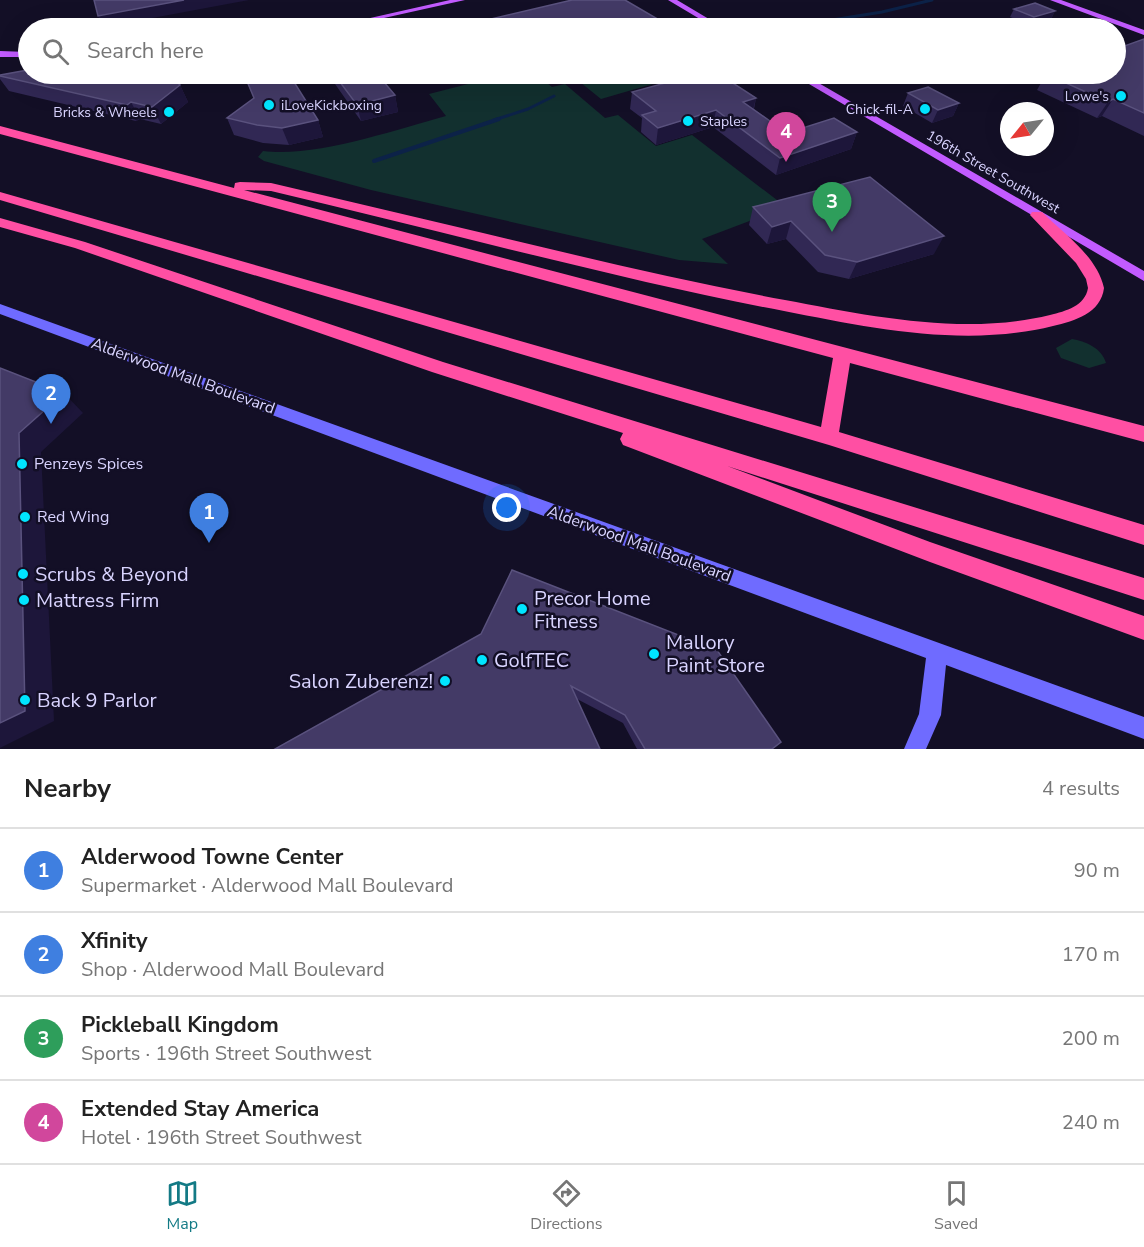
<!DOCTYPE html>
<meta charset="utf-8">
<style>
:root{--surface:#fff;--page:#f2f2f2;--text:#222;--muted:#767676;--line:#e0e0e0;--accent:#137a85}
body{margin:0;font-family:"Nunito Sans",sans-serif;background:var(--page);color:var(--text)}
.compass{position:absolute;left:1000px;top:102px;width:54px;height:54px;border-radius:50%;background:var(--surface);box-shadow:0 6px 24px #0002;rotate:240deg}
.you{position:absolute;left:507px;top:508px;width:21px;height:21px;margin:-15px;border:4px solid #fff;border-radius:50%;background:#1a73e8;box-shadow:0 0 0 9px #1a73e833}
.badge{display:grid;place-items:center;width:39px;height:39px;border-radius:50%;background:var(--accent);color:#fff;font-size:20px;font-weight:700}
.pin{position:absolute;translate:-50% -50px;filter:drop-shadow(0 2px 3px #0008)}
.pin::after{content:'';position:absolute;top:32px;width:21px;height:18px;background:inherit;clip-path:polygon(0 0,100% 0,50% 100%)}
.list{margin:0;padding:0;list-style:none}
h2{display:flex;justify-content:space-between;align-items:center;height:78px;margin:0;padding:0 24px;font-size:26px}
h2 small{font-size:20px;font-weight:400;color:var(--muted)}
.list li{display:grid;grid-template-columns:39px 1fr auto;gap:18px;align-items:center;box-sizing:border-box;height:84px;padding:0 24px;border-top:2px solid var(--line)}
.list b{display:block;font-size:22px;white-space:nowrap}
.list p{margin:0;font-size:20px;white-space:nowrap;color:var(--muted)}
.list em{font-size:20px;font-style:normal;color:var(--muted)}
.icon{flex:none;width:33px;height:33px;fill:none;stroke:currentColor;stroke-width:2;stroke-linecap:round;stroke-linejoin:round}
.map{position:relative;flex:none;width:1144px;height:749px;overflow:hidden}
.search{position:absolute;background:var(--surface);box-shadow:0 6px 24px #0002;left:18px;right:18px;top:18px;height:66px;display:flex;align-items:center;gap:15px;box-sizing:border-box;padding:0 21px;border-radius:33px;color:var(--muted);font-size:22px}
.sheet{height:414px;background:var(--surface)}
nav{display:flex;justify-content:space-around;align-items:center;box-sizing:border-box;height:84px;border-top:2px solid var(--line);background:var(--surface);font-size:16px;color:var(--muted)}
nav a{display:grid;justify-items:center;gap:3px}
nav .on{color:var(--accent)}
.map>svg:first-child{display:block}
.green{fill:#12302f}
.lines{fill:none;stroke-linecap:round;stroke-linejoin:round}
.stream-far1{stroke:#0c2248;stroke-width:3}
.stream{stroke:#0c2248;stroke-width:4}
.secondary{fill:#6f6bff;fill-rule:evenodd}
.primary{fill:#c25bff;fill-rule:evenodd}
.highway{fill:#ff4fa3;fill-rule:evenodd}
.wall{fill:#312854}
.shaded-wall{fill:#1d163a}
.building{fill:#433a66;stroke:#5a527e;stroke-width:1.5}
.poi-dot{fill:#00e5ff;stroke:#130f26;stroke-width:2}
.labels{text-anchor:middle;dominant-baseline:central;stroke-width:5;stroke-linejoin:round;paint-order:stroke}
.far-poi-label{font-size:14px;fill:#d9d4ff;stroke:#130f26;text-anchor:end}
.far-street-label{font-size:14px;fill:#d9d4ff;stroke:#130f26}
.street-label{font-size:16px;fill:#d9d4ff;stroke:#130f26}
.poi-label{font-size:16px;fill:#d9d4ff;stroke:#130f26;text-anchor:start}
.near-poi-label{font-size:20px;fill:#d9d4ff;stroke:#130f26;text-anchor:start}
</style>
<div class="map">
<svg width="1144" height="749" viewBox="0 0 1144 749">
<rect width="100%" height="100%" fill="#130f26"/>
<path class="green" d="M 507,74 L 536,74 L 552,87 L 565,84 L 605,118 L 618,115 L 656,146 L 692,135 L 786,207 L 702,239 L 728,264 L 679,260 L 371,190 L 264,161 L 258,157 L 263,151 C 315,158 394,130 446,116 L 429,94 Z
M 570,74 L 687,74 L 601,99 Z
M 1072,339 C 1085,341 1102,348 1106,363 L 1089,368 L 1061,358 L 1056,348 Z"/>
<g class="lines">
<path class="stream-far1" d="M 782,28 L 882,12 L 932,0
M 594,76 L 603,74
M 494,120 L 528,109 L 554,96"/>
<path class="stream" d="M 374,161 L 499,119"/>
<path class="secondary" d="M 0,304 L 1144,717 L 1144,739 L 946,665 L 941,715 L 926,749 L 904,749 L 919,714 L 926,658 L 0,314 Z"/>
<path class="primary" d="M 450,0 L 465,0 L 339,28 L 326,28 Z
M 668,0 L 677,0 L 724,28 L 715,28 Z
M 1050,0 L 1061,0 L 1144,30 L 1144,35 Z
M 0,51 L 28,52 L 28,57 L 0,57 Z
M 792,74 L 803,74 L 1144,271 L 1144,281 Z"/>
<path class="highway" d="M 0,126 L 234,188 L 235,183 L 240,182 L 271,183 C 342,200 412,216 483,233 C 583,257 683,281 785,300 C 870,316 964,336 1050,315 C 1066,311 1085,306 1088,288 L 1086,279 L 1076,263 L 1030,215 L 1032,212 L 1042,212 C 1064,234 1097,256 1104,288 C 1101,313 1075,321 1053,326 C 965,348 871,328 784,311 C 687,293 591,269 496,246 C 421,227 346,209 271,191 L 244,190 L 1144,426 L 1144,442 L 850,363 L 839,432 L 1144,525 L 1144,545 L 829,445 L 0,200 L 0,192 L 821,427 L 833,358 L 0,134 Z
M 0,218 L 85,242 L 443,362 L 1144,578 L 1144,600 L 727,466 L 930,542 L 1144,616 L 1144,640 L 930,562 L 623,445 L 620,439 L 623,433 L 432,372 L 75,248 L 0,227 Z"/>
</g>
<path class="wall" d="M 1014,9 L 1055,11 L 1051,19 L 1030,25 L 1010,17 Z
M 1144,39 L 1144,136 L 1102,116 L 1097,118 L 1037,90 L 1046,74 Z
M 243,74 L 289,74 L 318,120 L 323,137 L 289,145 L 263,143 L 234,135 L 227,118 L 254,98 Z
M 328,74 L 386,74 L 387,75 L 380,77 L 395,95 L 398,112 L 361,121 Z
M 0,75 L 180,85 L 188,102 L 161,124 L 140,119 L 136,121 L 9,91 L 0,79 Z
M 632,92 L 756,98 L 754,109 L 787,133 L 857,132 L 851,149 L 776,175 L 713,127 L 656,145 L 641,132 L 642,118 L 630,109 Z
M 908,93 L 959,103 L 953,116 L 932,123 L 903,106 Z
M 753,207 L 934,254 L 849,279 L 818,272 L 786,239 L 767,244 L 749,225 Z
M 481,634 L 772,749 L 637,749 L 623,723 L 577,699 Z"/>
<path class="shaded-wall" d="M 184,0 L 249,0 L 104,27 L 98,16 Z
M 1055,11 L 1051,19 L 1030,25 L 1034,17 Z
M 371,74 L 386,74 L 387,75 L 372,79 Z
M 180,85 L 188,102 L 161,124 L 152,107 Z
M 395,95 L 398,112 L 361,121 L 357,105 Z
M 756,98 L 752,114 L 743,102 Z
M 1113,99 L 1102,116 L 1097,118 L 1108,102 Z
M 131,102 L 140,119 L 136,121 L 127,105 Z
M 959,103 L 953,116 L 932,123 L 938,110 Z
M 716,110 L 713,127 L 656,145 L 658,128 Z
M 318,120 L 323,137 L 289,145 L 282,128 Z
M 857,132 L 851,149 L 776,175 L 780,158 Z
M 791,221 L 786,239 L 767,244 L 772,227 Z
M 944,236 L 934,254 L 849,279 L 857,262 Z
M 64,393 L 83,413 L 41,452 L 54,721 L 0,748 L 0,723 L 19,433 Z"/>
<path class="building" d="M 94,0 L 184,0 L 98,16 Z
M 572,0 L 625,0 L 673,28 L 453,28 Z
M 1035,3 L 1055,11 L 1034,17 L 1014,9 Z
M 1144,39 L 1144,113 L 1113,99 L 1108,102 L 1046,74 L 1116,74 L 1116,49 Z
M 28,70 L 28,74 L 168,74 L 180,85 L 152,107 L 131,102 L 127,105 L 0,76 L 0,75 Z
M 244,74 L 289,74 L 318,120 L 282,128 L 257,125 L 227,118 L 254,98 Z
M 334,74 L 377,74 L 395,95 L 357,105 Z
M 698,74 L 719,74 L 756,98 L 743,102 L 787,133 L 834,118 L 857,132 L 780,158 L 716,110 L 658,128 L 642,115 L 656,111 L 632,92 Z
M 928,87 L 959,103 L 938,110 L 908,93 Z
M 870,177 L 944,236 L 857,262 L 825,255 L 791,221 L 772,227 L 753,207 Z
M 0,368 L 64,393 L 19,433 L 25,711 L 0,723 Z
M 512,570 L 717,650 L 781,742 L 772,749 L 645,749 L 625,715 L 571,686 L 600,749 L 275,749 L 481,634 Z"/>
<g class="poi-dot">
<circle cx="1121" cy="96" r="6"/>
<circle cx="269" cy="105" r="6"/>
<circle cx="925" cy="109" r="6"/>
<circle cx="169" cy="112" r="6"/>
<circle cx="688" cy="121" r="6"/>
<circle cx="22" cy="464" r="6"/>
<circle cx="25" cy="517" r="6"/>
<circle cx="23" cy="574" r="6"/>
<circle cx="24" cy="600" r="6"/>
<circle cx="522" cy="609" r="6"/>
<circle cx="654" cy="654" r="6"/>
<circle cx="482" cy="660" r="6"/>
<circle cx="445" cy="681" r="6"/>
<circle cx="25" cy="700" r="6"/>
</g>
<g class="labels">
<g class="far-poi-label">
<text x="1109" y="96">Lowe's</text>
<text x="281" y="105" text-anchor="start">iLoveKickboxing</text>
<text x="913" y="109">Chick-fil-A</text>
<text x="157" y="112">Bricks &amp; Wheels</text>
<text x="700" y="121" text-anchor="start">Staples</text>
</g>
<g class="far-street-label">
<text transform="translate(993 172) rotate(30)">196th Street Southwest</text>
</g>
<g class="street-label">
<text transform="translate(183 376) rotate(20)">Alderwood Mall Boulevard</text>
<text transform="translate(639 544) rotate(20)">Alderwood Mall Boulevard</text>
</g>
<g class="poi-label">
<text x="34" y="464">Penzeys Spices</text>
<text x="37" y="517">Red Wing</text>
</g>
<g class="near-poi-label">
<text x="35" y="574">Scrubs &amp; Beyond</text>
<text x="534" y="598">Precor Home<tspan x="534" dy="23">Fitness</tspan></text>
<text x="36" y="600">Mattress Firm</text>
<text x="666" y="642">Mallory<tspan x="666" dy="23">Paint Store</tspan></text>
<text x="494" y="660">GolfTEC</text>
<text x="433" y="681" text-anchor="end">Salon Zuberenz!</text>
<text x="37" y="700">Back 9 Parlor</text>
</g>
</g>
</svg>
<svg class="compass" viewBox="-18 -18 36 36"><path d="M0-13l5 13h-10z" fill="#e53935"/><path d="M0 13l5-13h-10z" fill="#767676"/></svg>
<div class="you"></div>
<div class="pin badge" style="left:209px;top:543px;background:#3f7fe0">1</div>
<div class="pin badge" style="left:51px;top:424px;background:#3f7fe0">2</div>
<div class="pin badge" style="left:832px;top:232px;background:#2e9e5b">3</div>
<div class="pin badge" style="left:786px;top:162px;background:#d1479c">4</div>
<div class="search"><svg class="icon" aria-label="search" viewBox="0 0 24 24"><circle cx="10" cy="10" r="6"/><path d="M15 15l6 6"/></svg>Search here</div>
</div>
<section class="sheet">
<h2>Nearby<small>4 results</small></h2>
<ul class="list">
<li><span class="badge" style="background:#3f7fe0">1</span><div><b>Alderwood Towne Center</b><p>Supermarket · Alderwood Mall Boulevard</p></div><em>90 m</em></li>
<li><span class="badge" style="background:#3f7fe0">2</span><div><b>Xfinity</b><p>Shop · Alderwood Mall Boulevard</p></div><em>170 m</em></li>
<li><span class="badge" style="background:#2e9e5b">3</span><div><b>Pickleball Kingdom</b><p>Sports · 196th Street Southwest</p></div><em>200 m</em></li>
<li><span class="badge" style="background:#d1479c">4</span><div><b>Extended Stay America</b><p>Hotel · 196th Street Southwest</p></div><em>240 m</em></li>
</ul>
</section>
<nav>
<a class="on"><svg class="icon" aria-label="map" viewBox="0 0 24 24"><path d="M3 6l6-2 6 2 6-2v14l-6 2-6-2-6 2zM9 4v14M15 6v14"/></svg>Map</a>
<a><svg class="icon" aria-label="directions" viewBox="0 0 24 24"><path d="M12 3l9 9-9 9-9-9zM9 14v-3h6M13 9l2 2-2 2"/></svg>Directions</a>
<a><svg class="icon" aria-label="saved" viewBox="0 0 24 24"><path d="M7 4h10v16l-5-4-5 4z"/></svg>Saved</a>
</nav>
